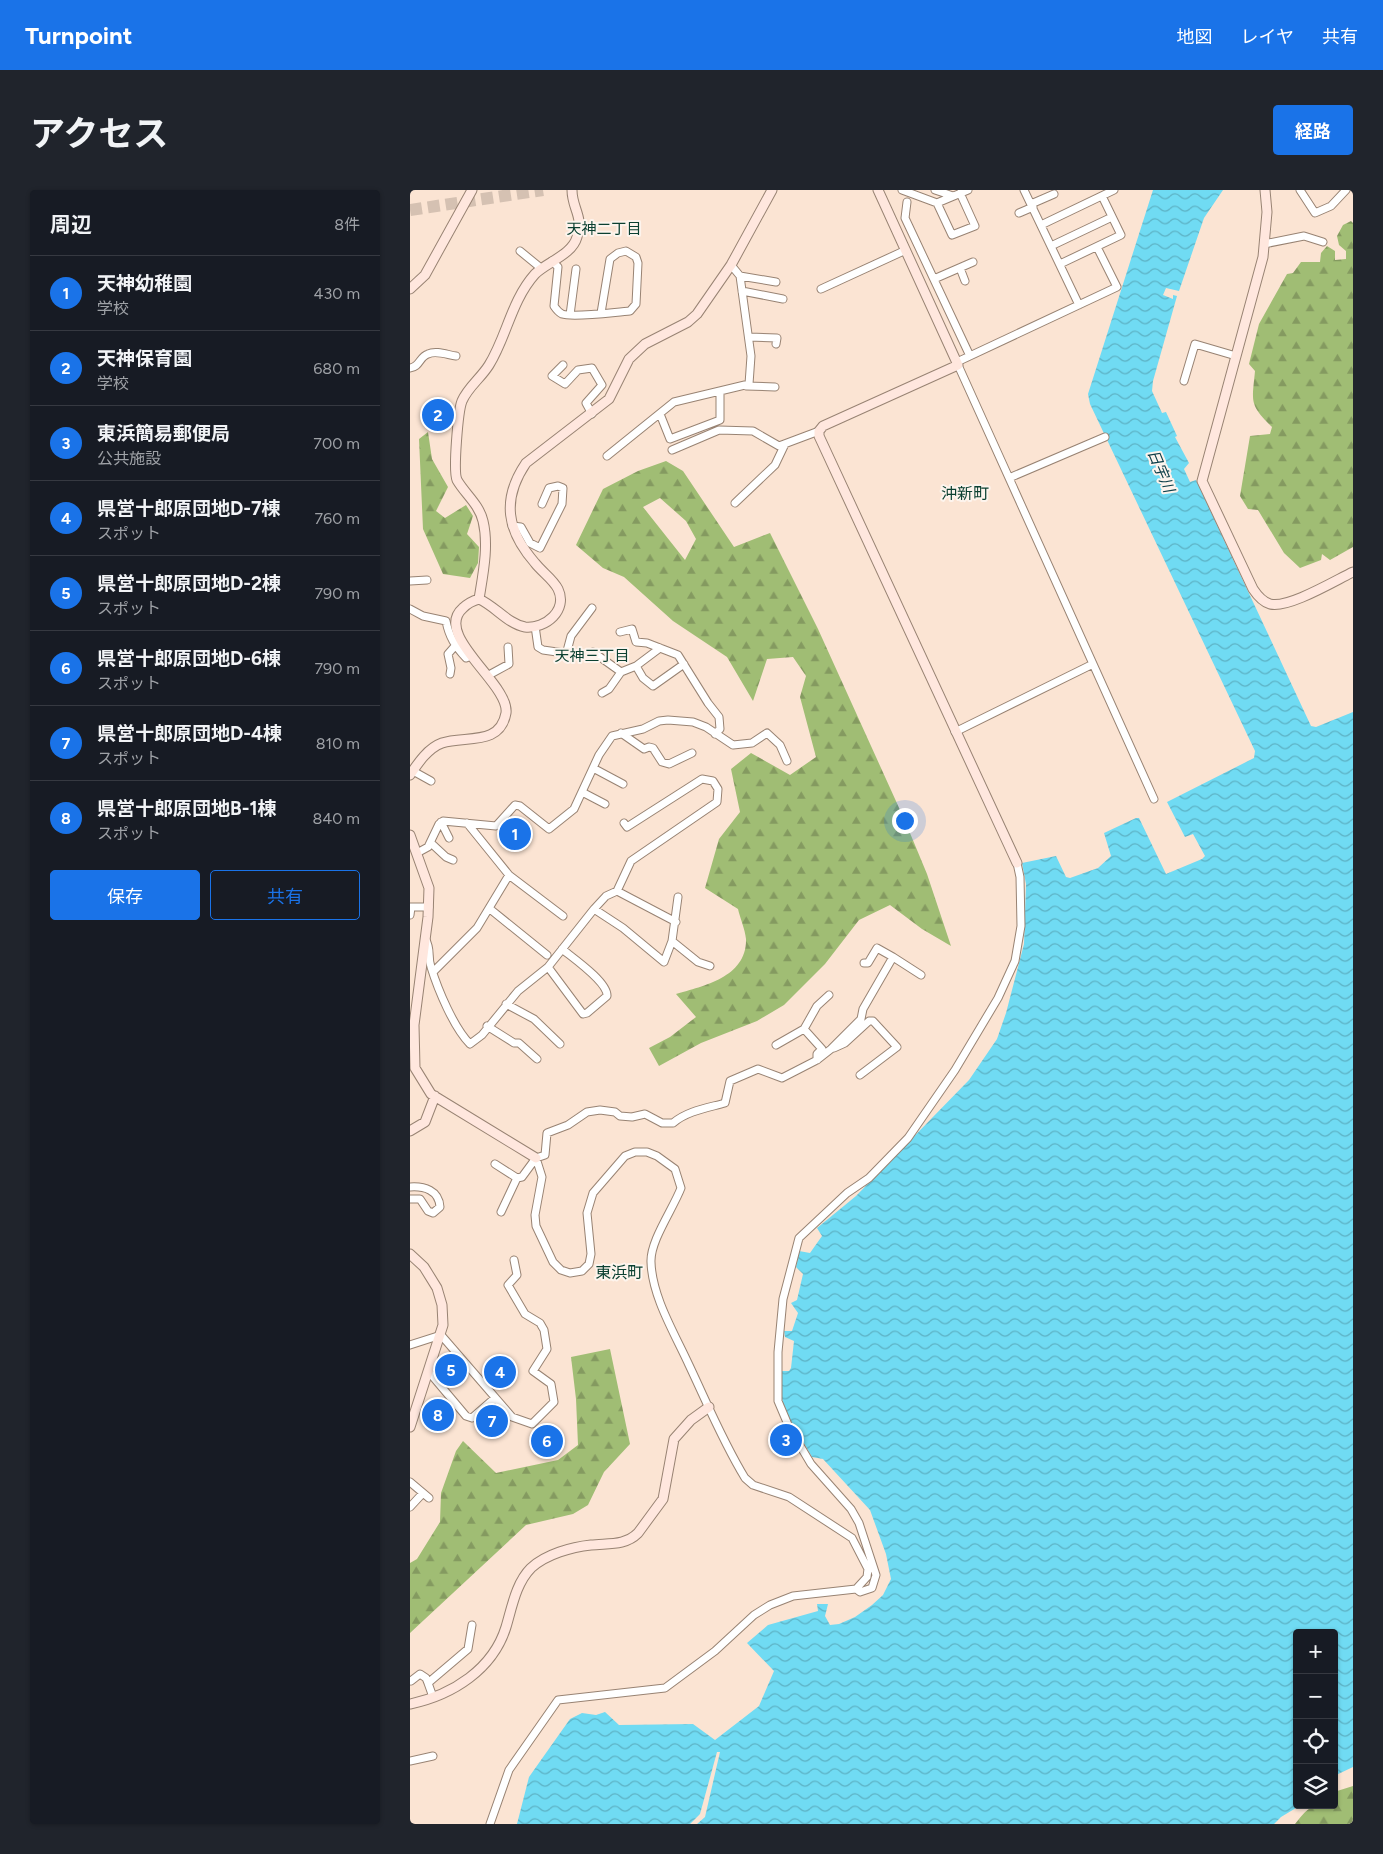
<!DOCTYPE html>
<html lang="ja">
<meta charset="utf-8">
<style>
:root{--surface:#171b24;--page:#20242c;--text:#f1f3f6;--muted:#9ea1a6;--line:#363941;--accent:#1a73e8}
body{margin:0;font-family:Figtree,"Noto Sans JP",sans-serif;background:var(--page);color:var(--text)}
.controls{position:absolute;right:15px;bottom:15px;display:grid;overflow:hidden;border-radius:5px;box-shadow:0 1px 4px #0004}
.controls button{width:45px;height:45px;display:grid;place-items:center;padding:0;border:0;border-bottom:1px solid var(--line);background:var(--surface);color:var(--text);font:25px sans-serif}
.you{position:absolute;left:494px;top:630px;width:18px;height:18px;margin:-12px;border:4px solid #fff;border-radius:50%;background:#1a73e8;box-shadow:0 0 0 8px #1a73e833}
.badge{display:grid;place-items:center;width:32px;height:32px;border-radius:50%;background:var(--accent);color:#fff;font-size:16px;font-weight:700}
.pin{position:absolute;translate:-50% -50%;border:2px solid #fff;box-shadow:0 1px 5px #0006}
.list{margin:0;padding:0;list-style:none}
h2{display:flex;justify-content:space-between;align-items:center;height:65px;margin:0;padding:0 20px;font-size:21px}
h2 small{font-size:16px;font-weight:400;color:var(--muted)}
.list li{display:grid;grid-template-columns:32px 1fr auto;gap:15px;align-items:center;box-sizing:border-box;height:75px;padding:0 20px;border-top:1px solid var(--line)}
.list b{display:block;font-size:19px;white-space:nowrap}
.list p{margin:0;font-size:16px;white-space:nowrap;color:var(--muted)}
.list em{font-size:16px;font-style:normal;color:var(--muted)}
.actions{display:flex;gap:10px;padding:15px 20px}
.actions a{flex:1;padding:11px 0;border:1px solid var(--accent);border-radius:5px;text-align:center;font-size:18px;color:var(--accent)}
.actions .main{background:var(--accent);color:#fff}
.icon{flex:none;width:28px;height:28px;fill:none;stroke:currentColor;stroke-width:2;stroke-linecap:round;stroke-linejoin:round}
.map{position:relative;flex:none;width:943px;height:1634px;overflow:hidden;border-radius:5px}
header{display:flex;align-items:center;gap:30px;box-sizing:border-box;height:70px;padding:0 25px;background:var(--accent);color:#fff}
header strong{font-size:24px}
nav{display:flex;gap:28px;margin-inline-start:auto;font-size:18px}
.intro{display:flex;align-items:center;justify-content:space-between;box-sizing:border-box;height:120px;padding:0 30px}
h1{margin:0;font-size:35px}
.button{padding:12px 22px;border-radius:5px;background:var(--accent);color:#fff;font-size:18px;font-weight:700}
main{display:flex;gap:30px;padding:0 30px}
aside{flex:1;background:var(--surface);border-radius:5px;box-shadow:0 1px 4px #0004}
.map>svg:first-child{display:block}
.forest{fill:url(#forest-firs);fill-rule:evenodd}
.water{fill:url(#water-waves)}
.pier{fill:#fbe4d3}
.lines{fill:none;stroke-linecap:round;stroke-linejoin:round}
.highway-tunnel{stroke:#d5c1b2;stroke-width:12;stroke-dasharray:12 6;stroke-linecap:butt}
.street-casing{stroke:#988373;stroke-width:9}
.secondary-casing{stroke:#988373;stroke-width:11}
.street{stroke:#fff;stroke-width:7}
.secondary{stroke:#ffe7de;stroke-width:9}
.labels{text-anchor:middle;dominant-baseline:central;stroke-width:4;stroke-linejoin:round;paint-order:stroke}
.neighbourhood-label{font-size:15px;fill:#0b4031;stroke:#fdf4ed}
.water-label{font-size:15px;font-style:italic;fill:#0e404a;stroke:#fdf4ed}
.quarter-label{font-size:16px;fill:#0b4031;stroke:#fdf4ed}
</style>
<header>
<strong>Turnpoint</strong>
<nav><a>地図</a><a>レイヤ</a><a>共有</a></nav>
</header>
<div class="intro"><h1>アクセス</h1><a class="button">経路</a></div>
<main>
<aside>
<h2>周辺<small>8件</small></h2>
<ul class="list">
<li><span class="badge">1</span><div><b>天神幼稚園</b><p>学校</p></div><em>430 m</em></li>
<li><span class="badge">2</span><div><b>天神保育園</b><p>学校</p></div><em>680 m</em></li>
<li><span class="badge">3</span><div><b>東浜簡易郵便局</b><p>公共施設</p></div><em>700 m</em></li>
<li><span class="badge">4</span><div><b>県営十郎原団地D-7棟</b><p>スポット</p></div><em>760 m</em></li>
<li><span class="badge">5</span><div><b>県営十郎原団地D-2棟</b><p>スポット</p></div><em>790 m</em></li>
<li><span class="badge">6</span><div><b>県営十郎原団地D-6棟</b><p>スポット</p></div><em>790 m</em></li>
<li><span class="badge">7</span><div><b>県営十郎原団地D-4棟</b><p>スポット</p></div><em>810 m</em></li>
<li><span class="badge">8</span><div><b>県営十郎原団地B-1棟</b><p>スポット</p></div><em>840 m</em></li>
</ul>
<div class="actions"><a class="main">保存</a><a>共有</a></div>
</aside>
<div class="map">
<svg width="943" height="1634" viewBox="0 0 943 1634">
<defs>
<pattern id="forest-firs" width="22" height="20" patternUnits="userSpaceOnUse" patternTransform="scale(1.25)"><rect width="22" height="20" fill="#a0bd74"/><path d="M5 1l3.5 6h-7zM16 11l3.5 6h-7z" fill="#849a60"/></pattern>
<pattern id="water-waves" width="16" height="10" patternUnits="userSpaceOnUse" patternTransform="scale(1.25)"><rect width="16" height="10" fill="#70dbf3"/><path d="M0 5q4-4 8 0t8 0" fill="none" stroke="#5db2c5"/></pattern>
</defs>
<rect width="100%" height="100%" fill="#fbe4d3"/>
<path class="forest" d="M 941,31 L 943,33 L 943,357 L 920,370 L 912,364 L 911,370 L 890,378 L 874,363 L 848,320 L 838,319 L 830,306 L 840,246 L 860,244 L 862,237 C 839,214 842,213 845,181 L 839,174 L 849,134 L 877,84 L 883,83 L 891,72 L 910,72 L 911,63 L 917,56 L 925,61 L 925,70 L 936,69 L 936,61 L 929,55 L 927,46 L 933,35 Z
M 18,242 L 22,269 L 38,297 L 26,321 L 35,328 L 56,315 L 63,326 L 57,344 L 69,357 L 68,373 L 60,388 L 33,384 L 13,339 L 9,249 Z
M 256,271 L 273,281 L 324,357 L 360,343 L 408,439 L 495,631 L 517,684 L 541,756 L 512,739 L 480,715 L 449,730 L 415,774 L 374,815 L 347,831 L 291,853 L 249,876 L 239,858 L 260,847 L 286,827 L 266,804 C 294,796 337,787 336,749 C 335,739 330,728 328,719 L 295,698 L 309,649 L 330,622 L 321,579 L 341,563 L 380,585 L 406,567 L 390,507 L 396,486 L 383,467 L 357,469 L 343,511 L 317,467 L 263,431 L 214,387 L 193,378 L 166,355 L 193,299 L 228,281 ZM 250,308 L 276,331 L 286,349 L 275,370 L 233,317 Z
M 200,1159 L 220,1254 L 194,1282 L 178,1315 L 163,1324 L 116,1335 L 0,1443 L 0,1373 L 7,1369 L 30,1332 L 31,1303 L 46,1261 L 53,1251 L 86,1283 L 148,1270 L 168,1255 L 166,1209 L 161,1167 Z
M 943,1596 L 943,1634 L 885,1634 C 900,1615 901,1615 924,1615 L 924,1602 Z"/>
<path class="water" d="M 743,0 L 813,0 L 794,28 L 769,101 L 756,98 L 753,105 L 763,109 L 763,105 L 767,106 L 743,191 L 742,201 L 752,223 L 756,222 L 767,246 L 765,247 L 779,273 L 774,279 L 780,292 L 786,290 L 901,536 L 906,537 L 943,522 L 943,1577 L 924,1586 L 924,1443 L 887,1443 L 887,1615 L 891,1615 L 871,1627 L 864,1634 L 107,1634 L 119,1587 L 160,1529 L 172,1523 L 186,1525 L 195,1522 L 209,1535 L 283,1534 L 305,1550 L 349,1516 L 364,1481 L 337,1453 L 358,1435 L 408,1421 L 407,1414 L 418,1414 L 415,1426 L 420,1435 L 429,1434 L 445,1427 L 462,1415 L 473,1405 L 481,1389 L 476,1364 L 460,1320 L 413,1269 L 402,1267 L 375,1221 L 372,1209 L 370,1181 L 379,1181 L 381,1178 L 384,1151 L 375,1147 L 374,1141 L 382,1141 L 388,1123 L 381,1113 L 387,1110 L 393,1084 L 386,1077 L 389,1061 L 400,1063 L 412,1046 L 407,1038 L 446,1006 L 559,890 L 587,849 L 596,823 L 614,754 L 616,694 L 612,673 L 646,666 L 656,687 L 660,688 L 688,678 L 701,666 L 694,643 L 726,628 L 729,628 L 756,684 L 792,669 L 795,666 L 783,644 L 775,647 L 757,612 L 844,568 L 845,561 L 680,214 L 678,204 Z"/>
<path class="pier" d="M 307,1562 L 310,1562 L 295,1627 L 287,1634 L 280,1634 L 290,1624 Z"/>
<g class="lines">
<path class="highway-tunnel" d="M 0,20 L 133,0"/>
<defs>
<path id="street" d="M 492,0 L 527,13 L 558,0
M 525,0 L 543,6
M 614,0 L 669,115
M 890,0 L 905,23 L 921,16 L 936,0
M 497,12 L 495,28 L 560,166
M 527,13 L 542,45 L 565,36 L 550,3
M 621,14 L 644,4
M 609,23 L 623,17
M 631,35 L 704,0
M 854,54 L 894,46 L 913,52
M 641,56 L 702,27
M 110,61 L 132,79
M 142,71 L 148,77 L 144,116 C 146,119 148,122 152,124 C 164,128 205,122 220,121 L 226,114 L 228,73 L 226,67 L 216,61 L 208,63 L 200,69 L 191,123
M 650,74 L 711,45 L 692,6
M 550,78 L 555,91
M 330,86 L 366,92
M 524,89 L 563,72
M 411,99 L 496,60
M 332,101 L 373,109
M 160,125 L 166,79
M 339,147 L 367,148 L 366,154
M 547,172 L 707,97 L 687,57
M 153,175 L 142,186 L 155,194 L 168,180 L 182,178 L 192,195 L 176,213 L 182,224
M 548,175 L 744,609
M 0,178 C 10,177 9,167 18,164 C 26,160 38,165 46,166
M 774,191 L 785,154 L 826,166
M 336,196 L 365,197
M 250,224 L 260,249 L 310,230 L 310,201
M 262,260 L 309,240 L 343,241 L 369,256 L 409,241
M 197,266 L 264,212 L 339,194 L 341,166 L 330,86 L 321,75
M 599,288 L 695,247
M 325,313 L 365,275 L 375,254
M 102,336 L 111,337 L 120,353 L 130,358 L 152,314 L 153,298 L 148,296 L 139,298 L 132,314
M 0,391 L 17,390
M 0,419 L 13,426 L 36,431 C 39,447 45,456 56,468 L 61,466
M 125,436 L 128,457 L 133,460 L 154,463 L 157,461 L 161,446 L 182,418
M 210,442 L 222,439 L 226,452 L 237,453 L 268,465 L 298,513 L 309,527 L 310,539 L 305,544
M 250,458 L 226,476 L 233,488 L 243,496 L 274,474
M 183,462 L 211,482 L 226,476
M 40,484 L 41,478 L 38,464 L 45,456
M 77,486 L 99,474 L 98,457
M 192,503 L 199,499 L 211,482
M 545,542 L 683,474
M 211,543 L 234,559 L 239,557 L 243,558 L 252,572 L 259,574 L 282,563
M 183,578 L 213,594
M 3,581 L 21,591
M 172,602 L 195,614
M 31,632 L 39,648
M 57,633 L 99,685 L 153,726
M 21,653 L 36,667 L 43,670
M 7,663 L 18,657 L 29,634 L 33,631 L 86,636 L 105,615 L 110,616 L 139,639 L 164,619 L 189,565 L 202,546 L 233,539 L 249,531 L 258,530 L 283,532 L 296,537 L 323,555 L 342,553 L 357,543 L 370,555 L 377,571
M 207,701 L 266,732
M 268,707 L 262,751 L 288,772 L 300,776
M 80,719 L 137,765
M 184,719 L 213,738 L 254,772 L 262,751
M 0,725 L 1,717 L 19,717
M 15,748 C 22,761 17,765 21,777 C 28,800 44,838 60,854 L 72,845 L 108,801 L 138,777 L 184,719 L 196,706 L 207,701 L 221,671 L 307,612 L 308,599 L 303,591 L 292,589 L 217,637 L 214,633
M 483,767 L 511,785
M 138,777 L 173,824 L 177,823 L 197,806 C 198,792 163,768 152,759
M 23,782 L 67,738 L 99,685
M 96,814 L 124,829 L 150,854
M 77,836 L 104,853 L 109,853 L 127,869
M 394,839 L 412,859 L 407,864 L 407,870
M 366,855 L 394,839 L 407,816 L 419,805
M 424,858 L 435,853 L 459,831 L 463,831 L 487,857 L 450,885
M 85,974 L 107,988
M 0,997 C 14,996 29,1000 30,1017 L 23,1023 L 18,1021 L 10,1009 L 0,1009
M 91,1022 L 107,988 L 112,987 L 126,968 L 135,965 L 137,943 L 158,935 L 177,922 L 190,920 L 205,922 L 210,926 L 222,927 L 235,924 L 252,933 L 263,933 C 277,921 297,918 315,913 L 320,891 L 348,879 L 372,888 L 407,870 L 421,859 L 451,829 L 453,819 L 483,767 L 467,758 L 458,773 L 454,773
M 0,1155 L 31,1145 L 102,1227 L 122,1234 L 144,1212 L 141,1194 L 123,1181 L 137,1159 L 134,1140 L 130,1133 L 115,1124 L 98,1095 L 107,1085 L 104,1070
M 19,1182 L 56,1226 L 62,1228 L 85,1208
M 0,1292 L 19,1308
M 0,1317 L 13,1303
M 446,1399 L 450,1402 L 462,1398 L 466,1385 L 449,1333 L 441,1319 L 401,1274 L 379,1237 L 368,1211 L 368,1162 L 373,1109 L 389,1048 L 437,1003 L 459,988 L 498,948 L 545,880 L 588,808 L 605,771 L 611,736 L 610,687 L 607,673
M 1,1491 L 10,1484 L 16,1488 L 18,1493
M 23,1507 L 18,1493 L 58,1459 L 62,1435
M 0,1571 L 23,1566
M 80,1634 L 99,1580 L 148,1510 L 255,1498 L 305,1461 L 344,1425 L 360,1415 L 383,1406 L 446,1399 L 457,1387 L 458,1379 L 442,1348 L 379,1307 L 343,1295 L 335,1288 C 313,1252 297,1213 279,1175 C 265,1144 242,1107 241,1072 C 240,1051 263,1019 271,998 L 265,979 L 247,966 L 237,962 L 225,962 L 215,966 L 183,1003 L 177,1023 L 181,1064 L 179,1074 L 172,1081 L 160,1083 L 151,1080 L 143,1072 L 126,1036 L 125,1025 L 132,987 L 126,968"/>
<path id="secondary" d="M 468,0 L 548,175 L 413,236 L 409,241 L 409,246 L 607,673
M 855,0 L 857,22 L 853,67 L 792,291 L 843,399 C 847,405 853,412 860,414 C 878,419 926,390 943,382
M 0,99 L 15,85 L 62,0
M 69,409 C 73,384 79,356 73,331 C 69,314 55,304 47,290 C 43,281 48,221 52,211 C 58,197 71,188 79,175 C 97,146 101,111 125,84 C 137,72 162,65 167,47 C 174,26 162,19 162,0
M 0,585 C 8,573 18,558 32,553 C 54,545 90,557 96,523 C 100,494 22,445 53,418 C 58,413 62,411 69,409 C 85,416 98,434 115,437 C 136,439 158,420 148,399 C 143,389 132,382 125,373 C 97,341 91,310 116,273 L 199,209 L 219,169 L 235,154 L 278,132 L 287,124 L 321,75 L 362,0
M 0,645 L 19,698 L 18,727 L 4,835 L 5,878 L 21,904 L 126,968
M 0,941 L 15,932 L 25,906
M 0,1064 L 14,1077 L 27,1098 L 32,1115 L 33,1135 L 0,1237
M 0,1514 C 43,1505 83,1479 96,1437 C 102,1417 106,1393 121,1378 C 136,1364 162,1357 181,1355 C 198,1353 215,1356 228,1343 L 253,1309 L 264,1249 L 281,1230 L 299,1217"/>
</defs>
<use href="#street" class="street-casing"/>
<use href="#secondary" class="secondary-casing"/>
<use href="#street" class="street"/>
<use href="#secondary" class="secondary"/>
</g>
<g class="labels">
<g class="neighbourhood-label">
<text x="194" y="39">天神二丁目</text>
<text x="182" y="466">天神三丁目</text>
</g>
<g class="water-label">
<text transform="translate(751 281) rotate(67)">日宇川</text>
</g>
<g class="quarter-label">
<text x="555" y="303">沖新町</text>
<text x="209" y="1082">東浜町</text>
</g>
</g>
</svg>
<div class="controls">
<button>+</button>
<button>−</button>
<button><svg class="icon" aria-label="locate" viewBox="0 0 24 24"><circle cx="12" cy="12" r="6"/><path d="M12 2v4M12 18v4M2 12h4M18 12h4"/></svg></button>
<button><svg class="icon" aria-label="layers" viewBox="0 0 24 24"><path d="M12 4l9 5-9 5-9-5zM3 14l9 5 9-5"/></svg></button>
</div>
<div class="you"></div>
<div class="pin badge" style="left:105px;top:644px">1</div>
<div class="pin badge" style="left:28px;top:225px">2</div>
<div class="pin badge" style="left:376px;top:1250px">3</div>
<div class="pin badge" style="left:90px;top:1182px">4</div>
<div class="pin badge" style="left:41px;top:1180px">5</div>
<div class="pin badge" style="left:137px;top:1251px">6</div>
<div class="pin badge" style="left:82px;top:1231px">7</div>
<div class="pin badge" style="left:28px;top:1225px">8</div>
</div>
</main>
